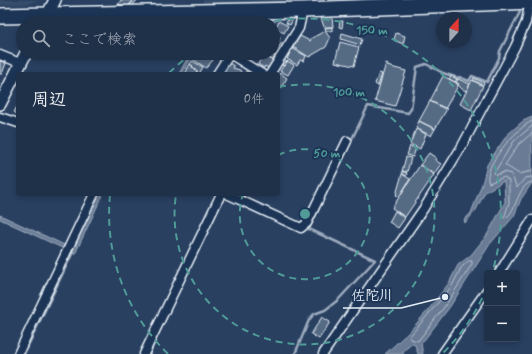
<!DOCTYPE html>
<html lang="ja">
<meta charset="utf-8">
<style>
:root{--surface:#1f3049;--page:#2c3c53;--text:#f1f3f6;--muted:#a1a9b4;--line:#3c4b61}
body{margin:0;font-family:Mynerve,"Klee One",sans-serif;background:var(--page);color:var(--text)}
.controls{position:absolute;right:12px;bottom:12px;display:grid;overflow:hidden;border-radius:4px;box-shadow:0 2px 6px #0003}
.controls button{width:36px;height:36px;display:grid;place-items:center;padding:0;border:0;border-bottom:1px solid var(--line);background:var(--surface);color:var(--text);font:20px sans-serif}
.compass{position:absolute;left:436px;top:12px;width:36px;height:36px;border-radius:50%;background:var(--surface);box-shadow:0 2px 6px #0003;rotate:21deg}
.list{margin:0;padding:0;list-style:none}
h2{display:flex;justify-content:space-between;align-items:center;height:52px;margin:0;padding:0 16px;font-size:17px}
h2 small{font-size:13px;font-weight:400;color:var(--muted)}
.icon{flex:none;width:22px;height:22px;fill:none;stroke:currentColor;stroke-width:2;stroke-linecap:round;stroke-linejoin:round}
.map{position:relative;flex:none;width:532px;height:354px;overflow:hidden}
.search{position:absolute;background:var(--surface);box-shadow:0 2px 6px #0003;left:16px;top:16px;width:264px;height:44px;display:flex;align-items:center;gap:10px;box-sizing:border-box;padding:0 14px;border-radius:22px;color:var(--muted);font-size:15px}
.panel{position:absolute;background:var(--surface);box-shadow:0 2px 6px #0003;left:16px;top:72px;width:264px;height:124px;border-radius:4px}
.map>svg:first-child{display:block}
.built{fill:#364d6b}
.water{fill:#6b7c95;stroke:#9dabbd}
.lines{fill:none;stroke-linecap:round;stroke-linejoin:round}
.shore{stroke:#b6c2d0;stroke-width:1}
.stream{stroke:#9dabbd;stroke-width:2.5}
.building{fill:#556a83;stroke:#e8f1f8}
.street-casing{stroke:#e8f1f8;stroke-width:11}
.secondary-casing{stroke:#e8f1f8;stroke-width:14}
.highway-casing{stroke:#e8f1f8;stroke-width:18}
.street{stroke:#1d3557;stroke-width:8}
.secondary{stroke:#1d3557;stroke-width:11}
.highway{stroke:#1d3557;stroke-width:15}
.ring{fill:none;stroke:#509b97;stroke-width:2;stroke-dasharray:7 5}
.centre{fill:#509b97;stroke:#1d3557;stroke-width:2}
.ring-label{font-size:12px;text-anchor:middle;font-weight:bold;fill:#509b97;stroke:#1d3557;stroke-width:4;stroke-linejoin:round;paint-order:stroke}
.leader{fill:none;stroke:#e8f1f8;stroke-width:1.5}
.callout-dot{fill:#e8f1f8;stroke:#1d3557;stroke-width:1.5}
.callout-label{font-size:14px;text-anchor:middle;font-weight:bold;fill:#e8f1f8;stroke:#1d3557;stroke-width:4;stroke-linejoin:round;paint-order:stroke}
</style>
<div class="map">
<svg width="532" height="354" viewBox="0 0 532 354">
<rect width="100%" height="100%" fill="#294061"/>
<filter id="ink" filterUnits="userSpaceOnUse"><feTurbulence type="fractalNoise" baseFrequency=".025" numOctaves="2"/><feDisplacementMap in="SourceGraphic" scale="8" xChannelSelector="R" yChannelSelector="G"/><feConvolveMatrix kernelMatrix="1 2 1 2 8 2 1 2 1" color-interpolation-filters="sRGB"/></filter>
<g filter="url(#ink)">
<path class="built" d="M 0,0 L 39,0 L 27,4 L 0,5 Z
M 203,0 L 289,0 L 286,2 L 231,3 L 203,3 Z"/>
<path class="water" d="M 274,19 L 279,19 L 273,23 L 265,21 L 170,23 Z
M 190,53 L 194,53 L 182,74 L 179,74 Z
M 532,117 L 532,183 L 521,199 L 514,216 L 490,244 L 449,308 L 421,344 L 423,354 L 418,354 L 415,345 L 412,344 L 404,350 L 403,354 L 385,354 L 410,331 L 429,309 L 449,283 L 458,265 L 471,255 L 487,235 L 505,202 L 504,181 L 485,192 L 476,210 L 465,223 L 464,220 L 471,213 L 482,184 L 487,165 L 492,157 L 507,135 L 523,121 Z
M 99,194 L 103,194 L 75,254 L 0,219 L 0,215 L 73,249 Z"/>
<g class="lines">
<path class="shore" d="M 532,121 C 518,127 481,167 489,183 L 504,177 L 509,181 L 509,203 L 504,218 C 516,216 517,184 532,182
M 532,126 L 514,141 L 494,173 L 496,175 L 504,172 L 511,174 L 517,188 L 525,178 L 532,177
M 532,133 L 518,145 L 505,165 L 519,174 L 532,171
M 469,261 L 472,261 L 472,264 L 445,306 L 418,341 L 410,339 L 410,336 L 452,286 L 461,268 Z"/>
<path class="stream" d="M 349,145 L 368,106 L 408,113 L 411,109 L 417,67 L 426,64 L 443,73 L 458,78 L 459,77 L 469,81 L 472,76 L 487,82 L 499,58 L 500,51 L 523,6
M 237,194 L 258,204
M 309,229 L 339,166
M 24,354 L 73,252
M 149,354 L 159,332
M 295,354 L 309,320 L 314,314 L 325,310 L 338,300 L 375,260 L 309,229"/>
</g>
<path class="building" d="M 121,0 L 132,0 L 129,6 L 118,4 Z
M 133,0 L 137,0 L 132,6 L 130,5 Z
M 290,15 L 294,18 L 290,25 L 286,23 Z
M 332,17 L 333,27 L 324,27 L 321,18 Z
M 279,21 L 288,26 L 284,33 L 275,28 Z
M 340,21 L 343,21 L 342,28 L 339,27 Z
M 332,27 L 332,31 L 326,31 L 325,28 Z
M 325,31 L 330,38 L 326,47 L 309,57 L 293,47 L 300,36 L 310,41 L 311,40 L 310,39 Z
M 273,32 L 280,38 L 276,50 L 273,50 Z
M 342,33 L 362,39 L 360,45 L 341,39 Z
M 396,33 L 405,36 L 403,44 L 394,40 Z
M 282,42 L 285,44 L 281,50 L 278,48 Z
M 340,42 L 359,47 L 354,66 L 335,62 Z
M 292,48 L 306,56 L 304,61 L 300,60 L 297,65 L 287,59 Z
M 194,53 L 197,54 L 206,53 L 213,60 L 206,68 L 191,58 Z
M 254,53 L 264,53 L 260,58 L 253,55 Z
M 264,53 L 270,53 L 275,56 L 273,60 L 263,55 Z
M 263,55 L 273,61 L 268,68 L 265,66 L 264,68 L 258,64 Z
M 284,60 L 287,62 L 284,66 L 282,65 Z
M 0,61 L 6,63 L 2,74 L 0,74 Z
M 192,61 L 203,67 L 199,74 L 192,67 L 193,66 L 190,64 Z
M 287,61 L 294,65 L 288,75 L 280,71 Z
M 229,63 L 234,66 L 233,68 L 240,70 L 242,74 L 227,74 L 223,72 Z
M 386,63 L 388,64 L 387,66 L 406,71 L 395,106 L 375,101 Z
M 190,64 L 197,71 L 196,74 L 185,74 Z
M 247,70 L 253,74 L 244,74 Z
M 280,73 L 287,78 L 281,88 L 280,88 L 278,87 L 278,76 Z
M 379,73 L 382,74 L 378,86 L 375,84 Z
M 443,76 L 459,84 L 445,109 L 430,101 Z
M 451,76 L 457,79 L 455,82 L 449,79 Z
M 474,78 L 484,83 L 483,85 L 473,80 Z
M 458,79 L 470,84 L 466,91 L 462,89 L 456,83 Z
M 472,80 L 483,86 L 471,110 L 460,104 Z
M 430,101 L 447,109 L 435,129 L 419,121 Z
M 18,105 L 18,115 L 14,112 Z
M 419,121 L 435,129 L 431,136 L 416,128 Z
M 416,129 L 426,134 L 420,149 L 410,144 Z
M 410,146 L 416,148 L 413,157 L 407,155 Z
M 429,153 L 436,158 L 435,160 L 441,164 L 434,174 L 420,165 Z
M 406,157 L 411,158 L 407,172 L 402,171 Z
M 420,165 L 434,175 L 405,217 L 392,208 Z
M 402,171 L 407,173 L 406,176 L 402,173 Z
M 402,174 L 410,179 L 399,197 L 396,195 Z
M 395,211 L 405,218 L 398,228 L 389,222 Z
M 322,317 L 330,322 L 319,339 L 311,334 Z"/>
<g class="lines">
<defs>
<path id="street" d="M 0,55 L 20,63
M 217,74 L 230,54 L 262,74
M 270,74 L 299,28 L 303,10
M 0,117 L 18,123
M 227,194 L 301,228 L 307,223 L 347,141
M 499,273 L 532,220
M 18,354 L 94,194
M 144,354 L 221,194
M 323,354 L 424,208 L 462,146 L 515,47 L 526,22 L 530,0
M 442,354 L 487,290"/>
<path id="secondary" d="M 43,23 L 55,0
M 0,104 L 26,53"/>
<path id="highway" d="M 0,16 L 303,10 L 532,1"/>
</defs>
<use href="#street" class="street-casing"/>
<use href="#secondary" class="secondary-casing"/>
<use href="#highway" class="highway-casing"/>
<use href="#street" class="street"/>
<use href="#secondary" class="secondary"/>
<use href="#highway" class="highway"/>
</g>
</g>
<g class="ring">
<path d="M278 155A65 65 0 1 1 243 194"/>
<path d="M279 87A130 130 0 1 1 176 195"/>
<path d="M487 287A196 196 0 0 1 442 354M168 354A196 196 0 0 1 110 195M169 73A196 196 0 0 1 193 53M263 23A196 196 0 0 1 492 273"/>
</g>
<circle cx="305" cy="214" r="6" class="centre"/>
<g class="ring-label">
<text x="372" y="34">150 m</text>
<text x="349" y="96">100 m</text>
<text x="327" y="157">50 m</text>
</g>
<path class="leader" d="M445 297L401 308H343"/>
<circle class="callout-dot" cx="445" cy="297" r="4"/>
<g class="callout-label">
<text x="372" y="300">佐陀川</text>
</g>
</svg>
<div class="controls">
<button>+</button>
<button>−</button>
</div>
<svg class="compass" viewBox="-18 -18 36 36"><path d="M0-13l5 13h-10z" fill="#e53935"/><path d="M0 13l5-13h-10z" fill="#a1a9b4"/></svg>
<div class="search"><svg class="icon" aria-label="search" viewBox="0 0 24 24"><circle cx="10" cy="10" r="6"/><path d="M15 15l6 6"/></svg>ここで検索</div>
<section class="panel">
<h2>周辺<small>0件</small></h2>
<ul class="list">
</ul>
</section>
</div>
